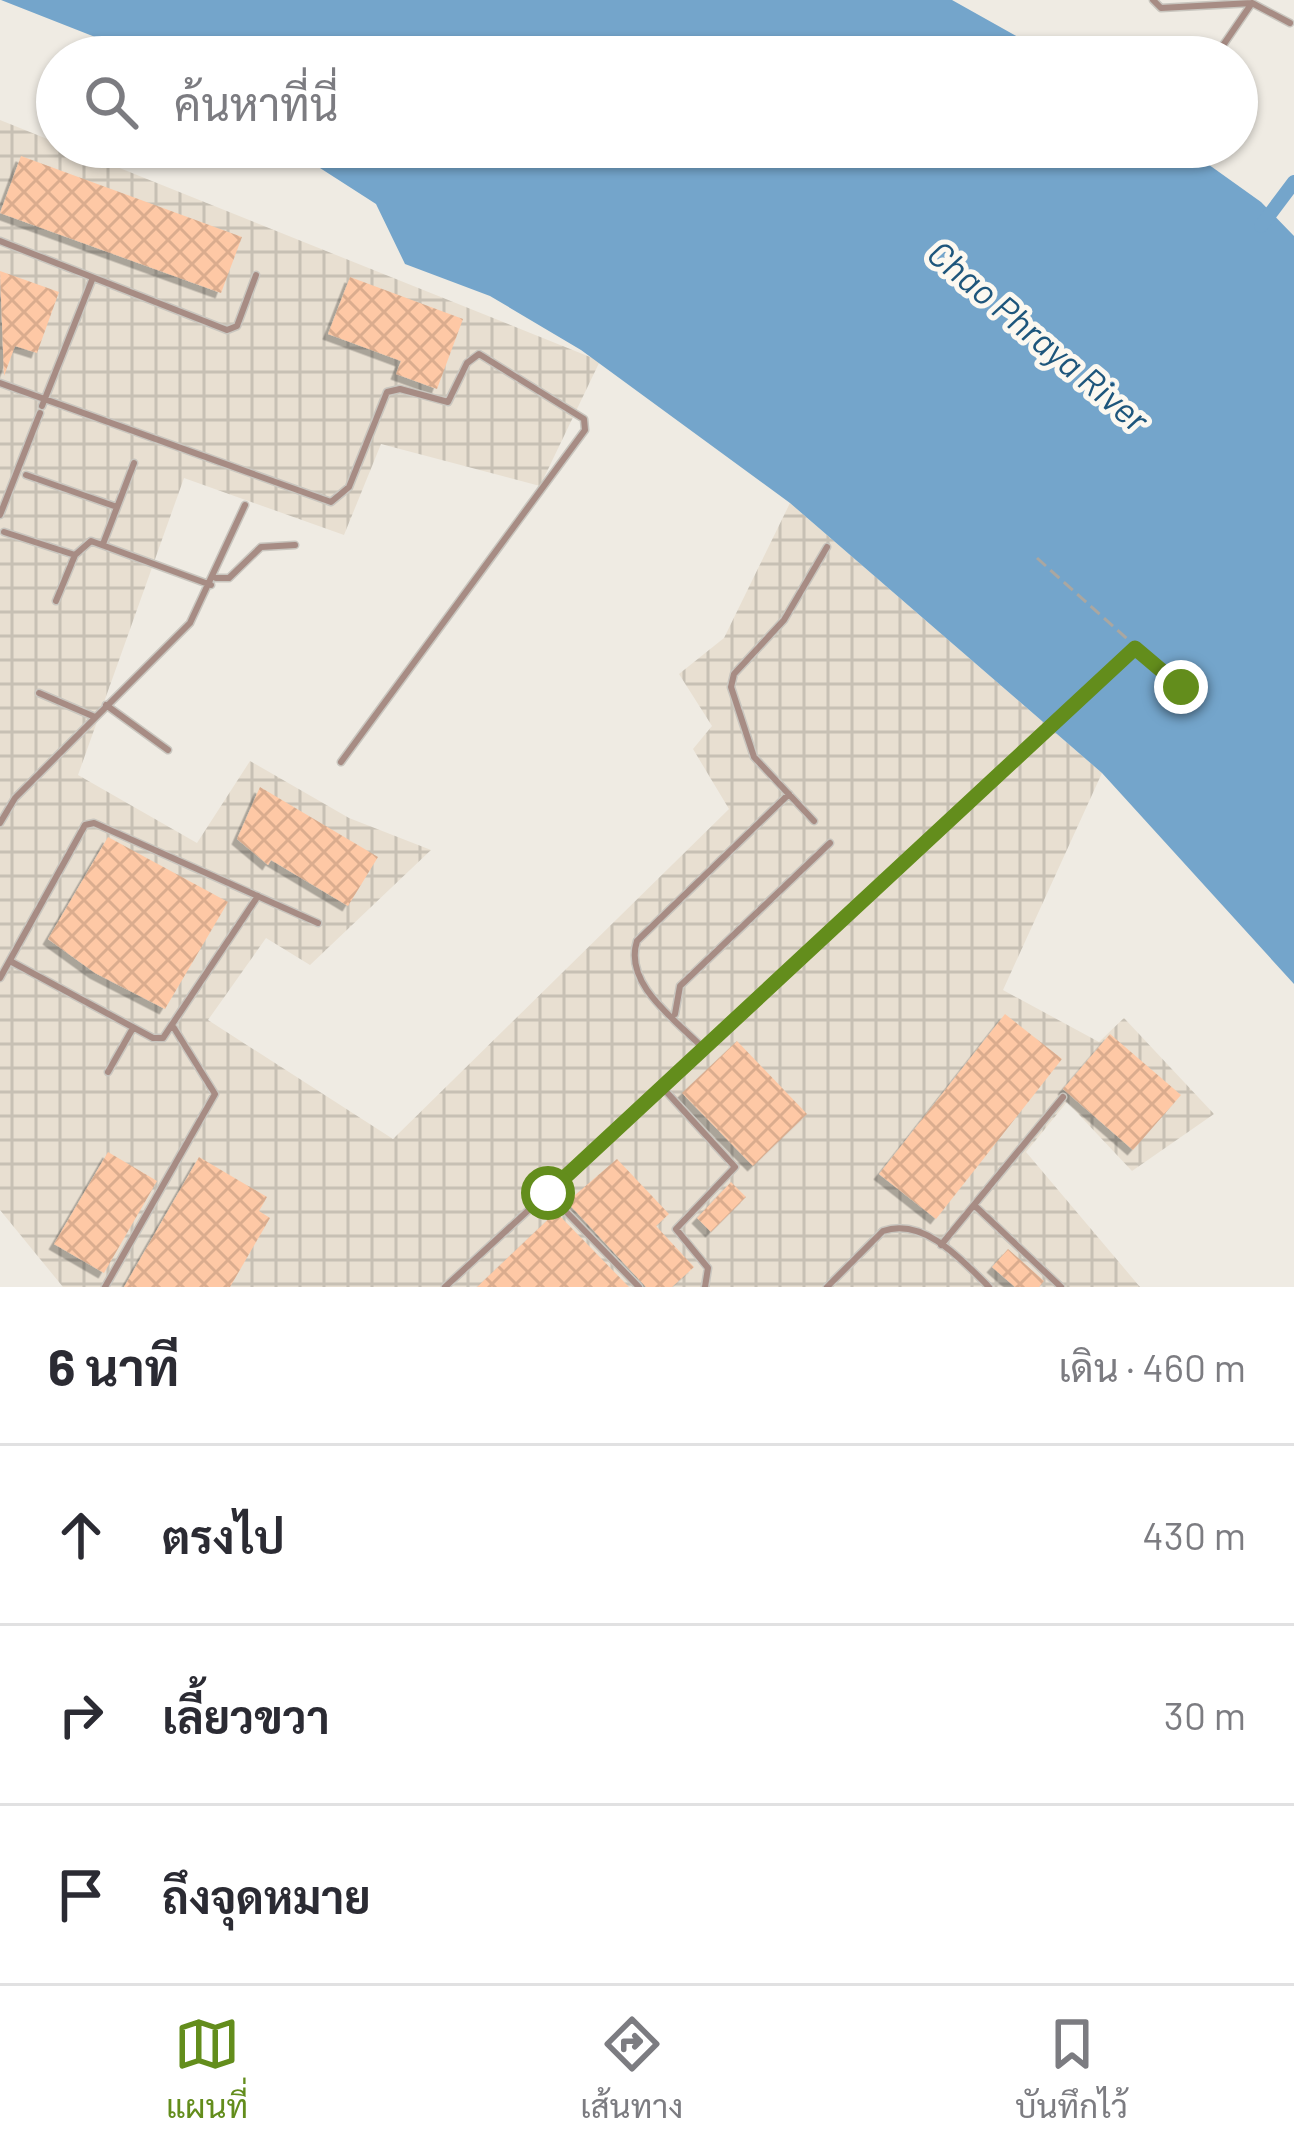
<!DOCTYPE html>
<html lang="th">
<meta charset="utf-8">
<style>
:root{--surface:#fff;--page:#f2f2f3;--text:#2b2b33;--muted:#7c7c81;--line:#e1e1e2;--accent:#638d1c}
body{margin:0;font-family:Barlow,Sarabun,sans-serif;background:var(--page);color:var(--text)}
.stop{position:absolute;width:36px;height:36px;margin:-27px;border:9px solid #638d1c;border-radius:50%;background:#fff}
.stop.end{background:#638d1c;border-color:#fff;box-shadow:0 3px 12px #0008}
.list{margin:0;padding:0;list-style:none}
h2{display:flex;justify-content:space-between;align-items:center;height:156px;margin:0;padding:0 48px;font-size:51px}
h2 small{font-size:39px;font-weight:400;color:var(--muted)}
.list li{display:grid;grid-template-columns:78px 1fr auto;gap:36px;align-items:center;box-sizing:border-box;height:180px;padding:0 48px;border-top:3px solid var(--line)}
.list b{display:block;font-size:45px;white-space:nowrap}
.list em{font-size:39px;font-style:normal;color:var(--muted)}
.icon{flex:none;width:66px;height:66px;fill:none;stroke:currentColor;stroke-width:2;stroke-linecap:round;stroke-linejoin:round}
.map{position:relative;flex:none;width:1294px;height:1287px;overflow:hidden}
.search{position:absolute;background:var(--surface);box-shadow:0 3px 9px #0004;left:36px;right:36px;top:36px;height:132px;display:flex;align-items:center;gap:30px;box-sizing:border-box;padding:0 42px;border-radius:66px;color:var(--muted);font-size:45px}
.sheet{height:696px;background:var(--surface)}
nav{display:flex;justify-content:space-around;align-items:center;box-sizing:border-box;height:168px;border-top:3px solid var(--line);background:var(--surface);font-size:33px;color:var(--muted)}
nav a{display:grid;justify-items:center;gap:6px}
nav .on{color:var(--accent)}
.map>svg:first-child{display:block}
.industrial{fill:url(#industrial-grid)}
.water{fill:#74a5cb}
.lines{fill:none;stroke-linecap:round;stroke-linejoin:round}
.canal{stroke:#74a5cb;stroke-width:14}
.building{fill:url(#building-cross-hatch);filter:url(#shadow)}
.lane-casing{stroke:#c9c6bf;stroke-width:9}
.path{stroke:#aaa7a1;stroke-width:3;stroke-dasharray:12 6;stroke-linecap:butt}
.lane{stroke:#a78c84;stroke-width:6}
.route{stroke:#638d1c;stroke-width:15}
.labels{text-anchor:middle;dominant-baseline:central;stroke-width:10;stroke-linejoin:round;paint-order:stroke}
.water-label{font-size:36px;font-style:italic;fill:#1e567c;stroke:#fcf8f0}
</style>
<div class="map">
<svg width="1294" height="1287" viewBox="0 0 1294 1287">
<defs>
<pattern id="industrial-grid" width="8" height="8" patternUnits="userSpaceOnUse" patternTransform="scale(3)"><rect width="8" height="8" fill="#e8dfd1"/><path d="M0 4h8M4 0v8" fill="none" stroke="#c7c0b4"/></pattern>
<pattern id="building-cross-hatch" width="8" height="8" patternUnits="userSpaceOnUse" patternTransform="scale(3)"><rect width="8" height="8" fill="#fec8a5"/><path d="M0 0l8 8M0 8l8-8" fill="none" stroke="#daac8e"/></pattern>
<filter id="shadow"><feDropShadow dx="-5.5" dy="5.5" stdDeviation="0" flood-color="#0004"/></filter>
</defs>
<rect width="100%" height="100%" fill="#efebe3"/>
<path class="industrial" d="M 0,120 L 600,361 L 540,486 L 381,444 L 344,535 L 184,478 L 78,775 L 197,843 L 250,761 L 349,818 L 431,850 L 310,965 L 266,938 L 208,1020 L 393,1139 L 729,809 L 693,749 L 712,726 L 679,674 L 724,638 L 790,503 L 1102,773 L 1003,990 L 1099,1042 L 1124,1018 L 1214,1114 L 1132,1171 L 1067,1102 L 1026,1152 L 1140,1287 L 63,1287 L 0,1210 Z"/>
<path class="water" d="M 1,0 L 952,0 L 1054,57 L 146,57 Z
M 305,147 L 1184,147 L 1261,202 L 1294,236 L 1294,984 L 1102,773 L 790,503 L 581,350 L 490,296 L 405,264 L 376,204 L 320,168 Z"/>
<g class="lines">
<path class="canal" d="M 1261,226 L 1294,182"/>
</g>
<path class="building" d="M 21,156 L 242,237 L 221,293 L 0,213 Z
M 0,271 L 59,292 L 37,353 L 15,346 L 4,376 Z
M 350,277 L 463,319 L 437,389 L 396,374 L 401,361 L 328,334 Z
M 260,787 L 378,857 L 348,906 L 271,860 L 268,865 L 237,839 Z
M 108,837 L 228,902 L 165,1009 L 95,973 L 48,939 Z
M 1005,1014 L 1062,1059 L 936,1219 L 879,1174 Z
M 1110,1034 L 1181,1095 L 1133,1150 L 1063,1089 Z
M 737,1041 L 807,1114 L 753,1166 L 682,1093 Z
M 108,1152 L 157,1181 L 104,1273 L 54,1244 Z
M 199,1157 L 267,1197 L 259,1211 L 270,1218 L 230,1287 L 124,1287 Z
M 617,1159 L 669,1214 L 656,1226 L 694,1267 L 672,1287 L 646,1287 L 567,1202 Z
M 731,1182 L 746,1197 L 711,1232 L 697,1218 Z
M 556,1212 L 629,1287 L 477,1287 Z
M 1008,1249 L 1044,1281 L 1039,1287 L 1015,1287 L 992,1267 Z"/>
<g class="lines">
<defs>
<path id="lane" d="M 1153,0 L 1161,8 L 1252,3 L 1290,23
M 1116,48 L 1126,57
M 1215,57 L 1252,3
M 0,241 L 227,330 L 237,326 L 256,275
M 0,383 L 331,502 L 349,487 L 387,392 L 400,389 L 448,402 L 467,363 L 479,354 L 584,419 L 585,430 L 341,762
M 42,406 L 92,280
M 26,475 L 117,507
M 0,515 L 40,413
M 4,532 L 75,555
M 103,544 L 134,463
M 216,578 L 229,578 L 261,547 L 295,545
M 56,601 L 75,555 L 91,541 L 211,585
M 39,693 L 95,717
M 106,705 L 168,750
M 814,821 L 754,757 L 731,687 L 734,674 L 784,620 L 827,547
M 0,823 L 15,798 L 190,623 L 245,505
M 10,961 L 153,1038 L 163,1038 L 258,896
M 0,978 L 85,825 L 94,823 L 318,923
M 675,1014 L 680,986 L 830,843
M 704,1049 C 676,1020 623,984 637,941 L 789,794
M 108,1072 L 133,1028
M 662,1087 L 735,1167 L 676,1229 L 708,1268 L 705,1287
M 548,1193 L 639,1287
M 974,1205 L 1061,1287
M 941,1245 L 1063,1097
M 105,1287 L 215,1094 L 174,1028
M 445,1287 L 1035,744
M 827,1287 L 883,1231 C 924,1217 962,1260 989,1287"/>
</defs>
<use href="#lane" class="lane-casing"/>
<path class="path" d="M 1037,558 L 1181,687
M 1041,738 L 1134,649"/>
<use href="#lane" class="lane"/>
</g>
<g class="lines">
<path class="route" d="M 548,1193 L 1135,648 L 1181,687"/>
</g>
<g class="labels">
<g class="water-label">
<text transform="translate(1039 335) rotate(40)">Chao Phraya River</text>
</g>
</g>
</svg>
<div class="stop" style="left:548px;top:1193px"></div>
<div class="stop end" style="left:1181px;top:687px"></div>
<div class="search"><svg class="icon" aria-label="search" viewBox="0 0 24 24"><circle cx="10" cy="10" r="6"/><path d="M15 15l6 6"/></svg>ค้นหาที่นี่</div>
</div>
<section class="sheet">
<h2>6 นาที<small>เดิน · 460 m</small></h2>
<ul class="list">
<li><svg class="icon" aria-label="ahead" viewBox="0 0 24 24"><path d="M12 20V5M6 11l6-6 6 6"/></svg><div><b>ตรงไป</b></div><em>430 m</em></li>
<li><svg class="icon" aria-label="right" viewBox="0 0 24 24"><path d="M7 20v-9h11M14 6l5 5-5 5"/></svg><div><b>เลี้ยวขวา</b></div><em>30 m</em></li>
<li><svg class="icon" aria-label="arrive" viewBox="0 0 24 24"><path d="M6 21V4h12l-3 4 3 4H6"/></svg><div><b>ถึงจุดหมาย</b></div></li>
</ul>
</section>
<nav>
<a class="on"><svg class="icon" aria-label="map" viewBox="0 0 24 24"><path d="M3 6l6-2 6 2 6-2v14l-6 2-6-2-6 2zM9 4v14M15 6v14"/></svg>แผนที่</a>
<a><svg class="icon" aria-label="directions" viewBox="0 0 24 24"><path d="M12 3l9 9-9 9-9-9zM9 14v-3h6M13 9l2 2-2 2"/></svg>เส้นทาง</a>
<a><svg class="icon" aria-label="saved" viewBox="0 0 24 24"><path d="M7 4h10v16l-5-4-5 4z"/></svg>บันทึกไว้</a>
</nav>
